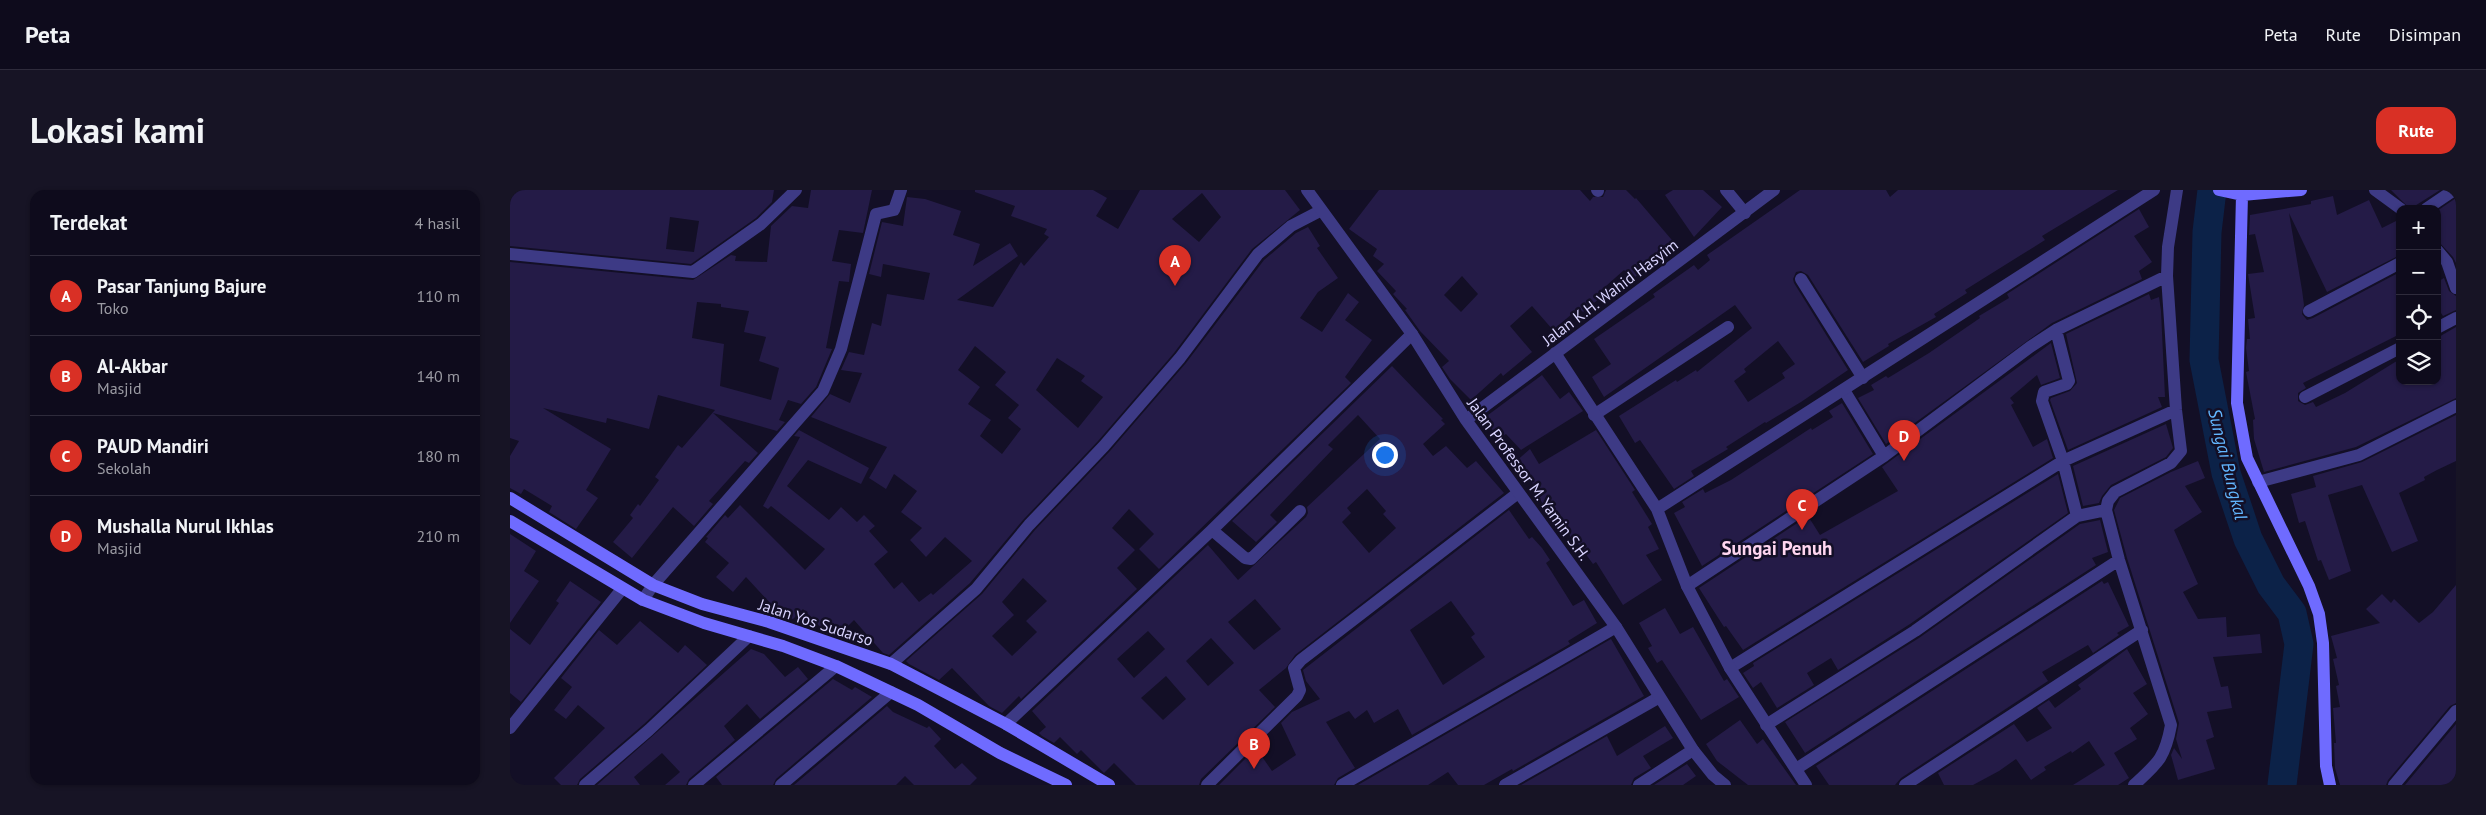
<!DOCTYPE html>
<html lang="id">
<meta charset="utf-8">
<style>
:root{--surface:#0e0b1c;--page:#171425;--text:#f1f3f6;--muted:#9b9ba3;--line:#2e2b3b;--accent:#d93025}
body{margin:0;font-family:"PT Sans",sans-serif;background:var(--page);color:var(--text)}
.controls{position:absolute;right:15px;top:15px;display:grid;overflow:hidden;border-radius:10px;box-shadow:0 1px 4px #0004}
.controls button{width:45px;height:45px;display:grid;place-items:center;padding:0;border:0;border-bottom:1px solid var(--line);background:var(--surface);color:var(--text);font:25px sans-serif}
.you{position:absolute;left:874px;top:264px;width:18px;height:18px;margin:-12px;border:4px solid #fff;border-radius:50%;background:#1a73e8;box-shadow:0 0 0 8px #1a73e833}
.badge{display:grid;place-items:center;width:32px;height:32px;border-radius:50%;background:var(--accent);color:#fff;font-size:16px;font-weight:700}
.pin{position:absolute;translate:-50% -41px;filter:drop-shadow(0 1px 2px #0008)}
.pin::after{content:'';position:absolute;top:26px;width:18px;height:15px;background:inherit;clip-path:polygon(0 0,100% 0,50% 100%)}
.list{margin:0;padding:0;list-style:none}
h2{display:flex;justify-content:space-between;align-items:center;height:65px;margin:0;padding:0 20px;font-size:21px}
h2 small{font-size:16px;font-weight:400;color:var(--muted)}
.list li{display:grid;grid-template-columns:32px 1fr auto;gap:15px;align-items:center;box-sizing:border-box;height:80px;padding:0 20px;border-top:1px solid var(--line)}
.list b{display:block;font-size:19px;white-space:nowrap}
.list p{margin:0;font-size:16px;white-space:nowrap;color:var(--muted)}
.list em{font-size:16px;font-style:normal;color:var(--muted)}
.icon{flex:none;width:28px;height:28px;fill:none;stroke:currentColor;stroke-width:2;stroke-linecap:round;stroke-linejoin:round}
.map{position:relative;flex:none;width:1946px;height:595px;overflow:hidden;border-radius:15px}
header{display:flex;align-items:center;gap:30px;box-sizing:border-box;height:70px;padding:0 25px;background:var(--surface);border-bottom:1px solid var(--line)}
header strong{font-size:24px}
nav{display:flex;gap:28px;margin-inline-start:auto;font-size:18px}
.intro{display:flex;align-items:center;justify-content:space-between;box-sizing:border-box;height:120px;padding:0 30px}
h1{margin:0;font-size:35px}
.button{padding:12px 22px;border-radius:15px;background:var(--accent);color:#fff;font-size:18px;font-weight:700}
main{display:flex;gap:30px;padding:0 30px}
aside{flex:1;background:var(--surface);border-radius:15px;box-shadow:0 1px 4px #0004}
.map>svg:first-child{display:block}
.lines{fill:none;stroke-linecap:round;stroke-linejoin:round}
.river{stroke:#0c2248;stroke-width:29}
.building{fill:#241b47;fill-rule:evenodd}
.minor{stroke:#3d3a85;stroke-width:12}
.tertiary{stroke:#3d3a85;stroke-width:12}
.secondary{stroke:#6f6bff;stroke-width:12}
.labels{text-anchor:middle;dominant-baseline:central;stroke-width:5;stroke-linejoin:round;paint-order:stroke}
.street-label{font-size:16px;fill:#d9d4ff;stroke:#130f26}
.water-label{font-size:18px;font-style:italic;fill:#62b6ff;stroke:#130f26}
.quarter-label{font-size:19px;font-weight:bold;fill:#ffd6f0;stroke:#130f26}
</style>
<header>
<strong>Peta</strong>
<nav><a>Peta</a><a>Rute</a><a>Disimpan</a></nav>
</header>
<div class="intro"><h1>Lokasi kami</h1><a class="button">Rute</a></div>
<main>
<aside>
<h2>Terdekat<small>4 hasil</small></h2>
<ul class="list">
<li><span class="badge">A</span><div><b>Pasar Tanjung Bajure</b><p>Toko</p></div><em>110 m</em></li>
<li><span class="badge">B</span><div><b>Al-Akbar</b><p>Masjid</p></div><em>140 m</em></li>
<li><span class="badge">C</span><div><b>PAUD Mandiri</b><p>Sekolah</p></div><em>180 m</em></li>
<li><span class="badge">D</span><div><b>Mushalla Nurul Ikhlas</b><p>Masjid</p></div><em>210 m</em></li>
</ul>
</aside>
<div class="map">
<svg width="1946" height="595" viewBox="0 0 1946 595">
<rect width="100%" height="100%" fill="#130f26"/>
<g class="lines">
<path class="river" d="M 1702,0 L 1697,42 L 1694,170 L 1716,283 L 1738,349 L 1761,395 L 1782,423 L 1789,454 L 1772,595"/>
</g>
<path class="building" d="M 0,0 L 264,0 L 262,12 L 246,28 L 181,74 L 0,56 ZM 160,27 L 189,31 L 184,62 L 156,59 Z
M 301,0 L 362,0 L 353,43 L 329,40 L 322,71 L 341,74 L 339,92 L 329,91 L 316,158 L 322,159 L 306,197 L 291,214 L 278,210 L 269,230 L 275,232 L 267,241 L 203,223 L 248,263 L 239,273 L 235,271 L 199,311 L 203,314 L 184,336 L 163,317 L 122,368 L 103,352 L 123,328 L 120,325 L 128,314 L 130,316 L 149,290 L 145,287 L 168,255 L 172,258 L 205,220 L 148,205 L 139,239 L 97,228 L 96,233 L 33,218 L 101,259 L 76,300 L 88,308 L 66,339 L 39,322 L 42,316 L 14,299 L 11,304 L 0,298 L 0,266 L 9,251 L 0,248 L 0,72 L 183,90 L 221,65 L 226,66 L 225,71 L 257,72 L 261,36 L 282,16 L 298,18 ZM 187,112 L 211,114 L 211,117 L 239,121 L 234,142 L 256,147 L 249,171 L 269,178 L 261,210 L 210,196 L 214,154 L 182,148 Z
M 465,0 L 583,0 L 597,8 L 586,26 L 608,39 L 630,0 L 775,0 L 790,20 L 742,59 L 664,163 L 588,251 L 513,330 L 460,393 L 379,465 L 373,463 L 344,430 L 327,447 L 317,444 L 293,419 L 283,429 L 256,421 L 262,415 L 236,387 L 223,402 L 206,387 L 219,373 L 195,352 L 198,348 L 196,347 L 215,325 L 218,328 L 230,315 L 295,380 L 315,359 L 261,316 L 258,319 L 253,316 L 290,247 L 284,246 L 289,240 L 359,278 L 351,294 L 298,270 L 277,296 L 319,330 L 331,317 L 347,332 L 354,325 L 365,336 L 359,341 L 378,362 L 364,374 L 384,399 L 392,392 L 409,412 L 421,403 L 423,405 L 462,371 L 435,347 L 416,367 L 400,350 L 412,338 L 391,322 L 407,301 L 384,284 L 376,299 L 359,288 L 377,257 L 301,227 L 320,204 L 340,213 L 352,183 L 331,180 L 339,162 L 354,165 L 362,133 L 371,136 L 377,104 L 414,110 L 420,83 L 373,74 L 371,87 L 359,84 L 372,32 L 393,36 L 397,7 L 415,9 L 451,21 L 443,45 L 470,54 L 463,76 L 500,53 L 508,66 L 447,110 L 483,117 L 511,72 L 514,76 L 539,47 L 534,44 L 537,39 L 501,26 L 505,16 L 465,2 ZM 692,3 L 711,27 L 689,52 L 662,29 ZM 465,156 L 496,182 L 485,195 L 509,215 L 498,228 L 511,239 L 492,264 L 470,246 L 481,230 L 458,214 L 470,197 L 448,180 ZM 547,168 L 575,186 L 571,191 L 593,207 L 568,238 L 526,200 Z
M 869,0 L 1070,0 L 1080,11 L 1083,7 L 1093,7 L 1096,0 L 1116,0 L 1125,9 L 1126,8 L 1167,56 L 1157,66 L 1153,61 L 1123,89 L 1114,80 L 1087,104 L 1090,108 L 1073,122 L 1069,118 L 1043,140 L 1022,116 L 1000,136 L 1022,162 L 993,186 L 991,183 L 961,210 L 940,189 L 932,177 L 939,171 L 910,141 L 895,120 L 897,119 L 883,104 L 886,101 L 867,81 L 874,74 L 863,66 L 867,59 L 839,39 ZM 952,86 L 968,104 L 951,122 L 934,105 Z
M 1163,0 L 1193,0 L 1212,17 L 1184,47 L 1155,5 Z
M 1290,0 L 1376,0 L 1380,7 L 1388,0 L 1608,0 L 1532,46 L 1535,50 L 1455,100 L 1457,103 L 1424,124 L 1426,127 L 1378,154 L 1379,156 L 1353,172 L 1298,85 L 1291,81 L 1286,82 L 1283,89 L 1284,93 L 1338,180 L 1291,212 L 1256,233 L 1255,232 L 1216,257 L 1218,259 L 1181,281 L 1184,286 L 1164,299 L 1130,250 L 1125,253 L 1109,226 L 1166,190 L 1167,192 L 1186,180 L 1187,182 L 1242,138 L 1225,115 L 1094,207 L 1082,187 L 1101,174 L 1084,149 L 1145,107 L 1143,104 L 1184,75 L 1188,80 L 1200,70 L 1197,65 ZM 1268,151 L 1285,174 L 1272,183 L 1275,188 L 1238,212 L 1224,191 L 1236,182 L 1234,179 Z
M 1881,0 L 1930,0 L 1900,19 Z
M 1823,6 L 1827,25 L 1859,10 L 1872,38 L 1890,29 L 1890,65 L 1817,102 L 1779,23 L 1792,100 L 1794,115 L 1792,124 L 1797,130 L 1803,128 L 1890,82 L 1890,144 L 1793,193 L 1796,198 L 1788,203 L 1788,211 L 1795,215 L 1803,212 L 1806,217 L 1835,203 L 1890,169 L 1890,191 L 1927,191 L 1927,148 L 1946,137 L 1946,208 L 1846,257 L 1754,282 L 1744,249 L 1743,230 L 1745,229 L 1736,182 L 1739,181 L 1736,158 L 1737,149 L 1740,149 L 1738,129 L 1745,128 L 1738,84 L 1754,82 L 1745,44 L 1739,45 L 1740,25 L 1801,14 L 1801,11 Z
M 1946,8 L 1946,73 L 1943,67 L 1927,50 L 1927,21 Z
M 1629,19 L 1639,37 L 1624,46 L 1642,72 L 1629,81 L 1632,89 L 1542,133 L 1376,254 L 1348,208 L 1364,200 L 1361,195 L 1376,186 L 1378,188 L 1419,163 L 1470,128 L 1469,126 L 1499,108 L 1497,104 Z
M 798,37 L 810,56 L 807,58 L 828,88 L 808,102 L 790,128 L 812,142 L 838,103 L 849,112 L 835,130 L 862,150 L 835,187 L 841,193 L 649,379 L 629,359 L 644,344 L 619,319 L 602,338 L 625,360 L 607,378 L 627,399 L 511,509 L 509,506 L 492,523 L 479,516 L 442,478 L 429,490 L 399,474 L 396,471 L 472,404 L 525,340 L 600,261 L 676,173 L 754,70 L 786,43 ZM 513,388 L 537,411 L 516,431 L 527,442 L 502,466 L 482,446 L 504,425 L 492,412 Z
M 1934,88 L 1939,101 L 1946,106 L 1946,120 L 1933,126 L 1931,123 L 1927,125 L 1927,92 Z
M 1639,104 L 1641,110 L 1649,107 L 1651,121 L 1655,207 L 1648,207 L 1652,217 L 1558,260 L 1540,210 L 1541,208 L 1560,201 L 1567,193 L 1556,144 Z
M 1541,153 L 1550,188 L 1531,195 L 1527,185 L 1500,208 L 1504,213 L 1501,215 L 1523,257 L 1537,249 L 1543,268 L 1233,460 L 1216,436 L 1214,437 L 1189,398 L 1298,326 L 1310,345 L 1388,301 L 1372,277 Z
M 882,176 L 933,229 L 931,230 L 935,234 L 913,254 L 923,266 L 936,256 L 957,278 L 966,271 L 994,303 L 785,465 L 776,478 L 749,500 L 765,517 L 691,589 L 689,595 L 626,595 L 604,573 L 594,583 L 571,560 L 567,564 L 550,547 L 544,553 L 532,546 L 529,543 L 536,537 L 522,521 L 698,355 L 728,390 L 796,327 L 798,323 L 797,317 L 870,249 L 848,225 L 818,255 L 823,259 L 760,325 L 767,332 L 746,352 L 722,331 ZM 857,299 L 876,321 L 873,324 L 886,338 L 859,363 L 832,332 L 841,323 L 837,318 ZM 745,409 L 771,439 L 744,460 L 718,432 ZM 638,441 L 655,459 L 624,488 L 607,469 ZM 701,448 L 724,473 L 698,496 L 676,471 ZM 656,486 L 676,509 L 653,530 L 631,508 Z
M 1032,185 L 1050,209 L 1059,202 L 1073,221 L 1011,260 L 996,244 L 989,249 L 974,228 Z
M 1332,213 L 1363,264 L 1192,376 L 1164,323 L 1175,317 L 1172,312 L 1193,299 L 1195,303 L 1221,290 L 1301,238 L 1302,240 L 1323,227 L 1319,221 Z
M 1946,225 L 1946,271 L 1927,280 L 1914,287 L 1915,290 L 1889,303 L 1908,351 L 1882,362 L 1852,295 L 1818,305 L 1841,381 L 1819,390 L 1811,370 L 1808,371 L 1795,331 L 1789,333 L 1781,304 L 1806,297 L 1803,286 L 1852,272 Z
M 1656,234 L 1663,258 L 1656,267 L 1601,295 L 1592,306 L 1589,313 L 1573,316 L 1563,276 Z
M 1086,240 L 1125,300 L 1122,302 L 1142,334 L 1138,337 L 1149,359 L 1136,365 L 1152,390 L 1113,415 L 1086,372 L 1083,374 L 1067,352 L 1065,353 L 1053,336 L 1048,339 L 1022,296 L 1024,295 L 1004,273 L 1020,259 L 1029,274 Z
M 1688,271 L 1695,288 L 1675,296 L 1692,322 L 1664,340 L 1688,394 L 1673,402 L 1688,429 L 1716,427 L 1717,447 L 1750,444 L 1752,463 L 1703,467 L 1711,497 L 1718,496 L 1722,518 L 1697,522 L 1704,547 L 1696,550 L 1705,579 L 1668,590 L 1661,565 L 1664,558 L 1672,569 L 1666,549 L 1669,533 L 1617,368 L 1604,320 L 1610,308 L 1661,282 Z
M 1548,284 L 1558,323 L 1400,434 L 1328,480 L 1321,468 L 1297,483 L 1304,495 L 1267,518 L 1251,492 L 1243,498 L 1233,483 L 1244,476 L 1243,473 Z
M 999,320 L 1019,349 L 1022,347 L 1032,358 L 1040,370 L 1036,373 L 1063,416 L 1074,410 L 1087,433 L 1058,451 L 1060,454 L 902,545 L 888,519 L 864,533 L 857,520 L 845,529 L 839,521 L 816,532 L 845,578 L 828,588 L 824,595 L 709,595 L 746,558 L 762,581 L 786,565 L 771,533 L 782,522 L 810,509 L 796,491 L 793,480 ZM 941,411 L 965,444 L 961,447 L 975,467 L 933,495 L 900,440 Z
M 1590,330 L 1598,362 L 1582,368 L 1586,375 L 1295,563 L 1275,532 L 1409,448 L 1570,334 Z
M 0,344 L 26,361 L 14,381 L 29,391 L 0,433 Z
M 60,391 L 91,412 L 11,512 L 0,503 L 0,439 L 20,455 L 49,413 L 46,411 Z
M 1592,391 L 1594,394 L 1598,392 L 1619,436 L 1607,443 L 1609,445 L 1583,463 L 1578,455 L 1532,482 L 1538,491 L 1391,588 L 1385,595 L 1319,595 L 1306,576 Z
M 1946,395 L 1946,513 L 1940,516 L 1878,590 L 1876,595 L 1830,595 L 1825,578 L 1824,553 L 1826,553 L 1823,518 L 1830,517 L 1826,496 L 1829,495 L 1823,469 L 1827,468 L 1821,446 L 1870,433 L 1856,419 L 1872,404 L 1881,413 L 1884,409 L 1909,433 L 1923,422 Z
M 1155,418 L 1170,444 L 1183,437 L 1214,491 L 1217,489 L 1229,507 L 1191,530 L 1152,470 L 1147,473 L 1138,458 L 1142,456 L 1129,433 Z
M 130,431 L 168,463 L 175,455 L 197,475 L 134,534 L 70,589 L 67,595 L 51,595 L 44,588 L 95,538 L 68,515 L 56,529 L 44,520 L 62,497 L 51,488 L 89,440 L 107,455 Z
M 1101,449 L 1134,506 L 1003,581 L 1002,579 L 974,595 L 948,595 L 938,582 L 918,595 L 848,595 Z
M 241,459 L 254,464 L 275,487 L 288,477 L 298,489 L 250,529 L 237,514 L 214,536 L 225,550 L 179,589 L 176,595 L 155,595 L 170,582 L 152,563 L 124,587 L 130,595 L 87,595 Z
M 1617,459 L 1637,494 L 1623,503 L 1638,524 L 1620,538 L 1627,549 L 1604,563 L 1619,588 L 1608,595 L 1563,595 L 1595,575 L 1579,551 L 1562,563 L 1561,561 L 1534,577 L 1536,580 L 1521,590 L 1506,569 L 1489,581 L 1463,595 L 1434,595 L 1428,583 L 1504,534 L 1517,552 L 1542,538 L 1527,518 L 1539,510 L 1545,518 L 1571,499 L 1568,495 Z
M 323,489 L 342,500 L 345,497 L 362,507 L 266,589 L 263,595 L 212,595 L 206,587 Z
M 377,516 L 383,522 L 417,538 L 419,536 L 431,549 L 424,556 L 445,579 L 452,573 L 467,588 L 460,595 L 404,595 L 395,586 L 386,595 L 284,595 Z
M 1230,530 L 1247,554 L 1253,549 L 1286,595 L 1238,595 L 1207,571 L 1196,554 Z
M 1946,534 L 1946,595 L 1895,595 Z
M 1155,536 L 1163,548 L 1133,566 L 1141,578 L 1124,588 L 1121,595 L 1011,595 L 1097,546 L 1107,566 Z
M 1177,574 L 1186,586 L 1173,595 L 1144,595 Z"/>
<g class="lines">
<path class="minor" d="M 1087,0 L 1088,1
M 1216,0 L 1235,23
M 1865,0 L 1891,19
M 1916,19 L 1944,0
M 1927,60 L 1937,72 L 1946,98
M 0,64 L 183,82 L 251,34 L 286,0
M 1291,89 L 1353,188
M 1799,121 L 1890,73
M 1927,138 L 1946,128
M 1546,140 L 1559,191 L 1557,194 L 1534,202 L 1532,211 L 1553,271 L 1567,326
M 1334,200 L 1374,266
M 1795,207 L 1890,158
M 1084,225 L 1218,137
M 1748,292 L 1849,265 L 1946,216
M 702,340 L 902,144
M 1177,396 L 1374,266 L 1520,157 L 1546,140 L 1657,86
M 133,410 L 143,395 L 313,201 L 331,159 L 366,24 L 384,20 L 391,0
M 381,474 L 466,399 L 519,335 L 594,256 L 670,168 L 748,64 L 781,36 L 810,21
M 1220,478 L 1553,271 L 1666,220
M 496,534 L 702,340 L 735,368 L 741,369 L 790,321
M 1256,535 L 1405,441 L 1567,326 L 1596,320
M 0,538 L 112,399
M 1286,579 L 1609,370
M 75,595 L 139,540 L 239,446
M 184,595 L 326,476
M 271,595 L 381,502
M 697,595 L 787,506 L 790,500 L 784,478 L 791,470 L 1008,303
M 832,595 L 1106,437
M 995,595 L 1148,508
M 1129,595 L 1183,560
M 1395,595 L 1632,440
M 1624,595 C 1648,573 1655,568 1661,535 L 1609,370 L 1596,320 L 1598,311 L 1605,302 L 1661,273 L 1671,261 L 1666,220 L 1657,86 L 1658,57 L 1667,0
M 1884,595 L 1946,521"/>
<path class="tertiary" d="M 797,0 L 902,144 L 956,230 L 1106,437 L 1183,560 L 1203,585 L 1215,595
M 1045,163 L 1147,319 L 1177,396 L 1220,478 L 1296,595
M 956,230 L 1264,0
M 1147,319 L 1644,0"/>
<path class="secondary" d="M 1709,0 L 1732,5 L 1791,0
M 1732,5 L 1727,213 L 1737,268 L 1799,396 L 1809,424 L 1813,453 L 1816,576 L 1820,595
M 0,308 L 143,395 L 192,414 L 259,432 L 381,474 L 496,534 L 599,595
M 0,331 L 133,410 L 194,433 L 273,456 L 326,476 L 408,515 L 490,563 L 556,595"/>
</g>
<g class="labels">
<g class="street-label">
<text transform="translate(1100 102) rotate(-37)">Jalan K.H. Wahid Hasyim</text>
<text transform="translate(1019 289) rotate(54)">Jalan Professor M. Yamin S.H.</text>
<text transform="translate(306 432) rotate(18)">Jalan Yos Sudarso</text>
</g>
<g class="water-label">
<text transform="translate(1718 274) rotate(76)">Sungai Bungkal</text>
</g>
<g class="quarter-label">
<text x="1267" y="358">Sungai Penuh</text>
</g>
</g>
</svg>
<div class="controls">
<button>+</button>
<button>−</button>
<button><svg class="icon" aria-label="locate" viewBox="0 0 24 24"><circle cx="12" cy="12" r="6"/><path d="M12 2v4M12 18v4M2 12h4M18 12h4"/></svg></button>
<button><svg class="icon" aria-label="layers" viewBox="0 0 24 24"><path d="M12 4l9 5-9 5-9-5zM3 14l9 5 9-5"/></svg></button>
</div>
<div class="you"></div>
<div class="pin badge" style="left:665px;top:96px">A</div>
<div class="pin badge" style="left:744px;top:579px">B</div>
<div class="pin badge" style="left:1292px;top:340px">C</div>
<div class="pin badge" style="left:1394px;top:271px">D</div>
</div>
</main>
